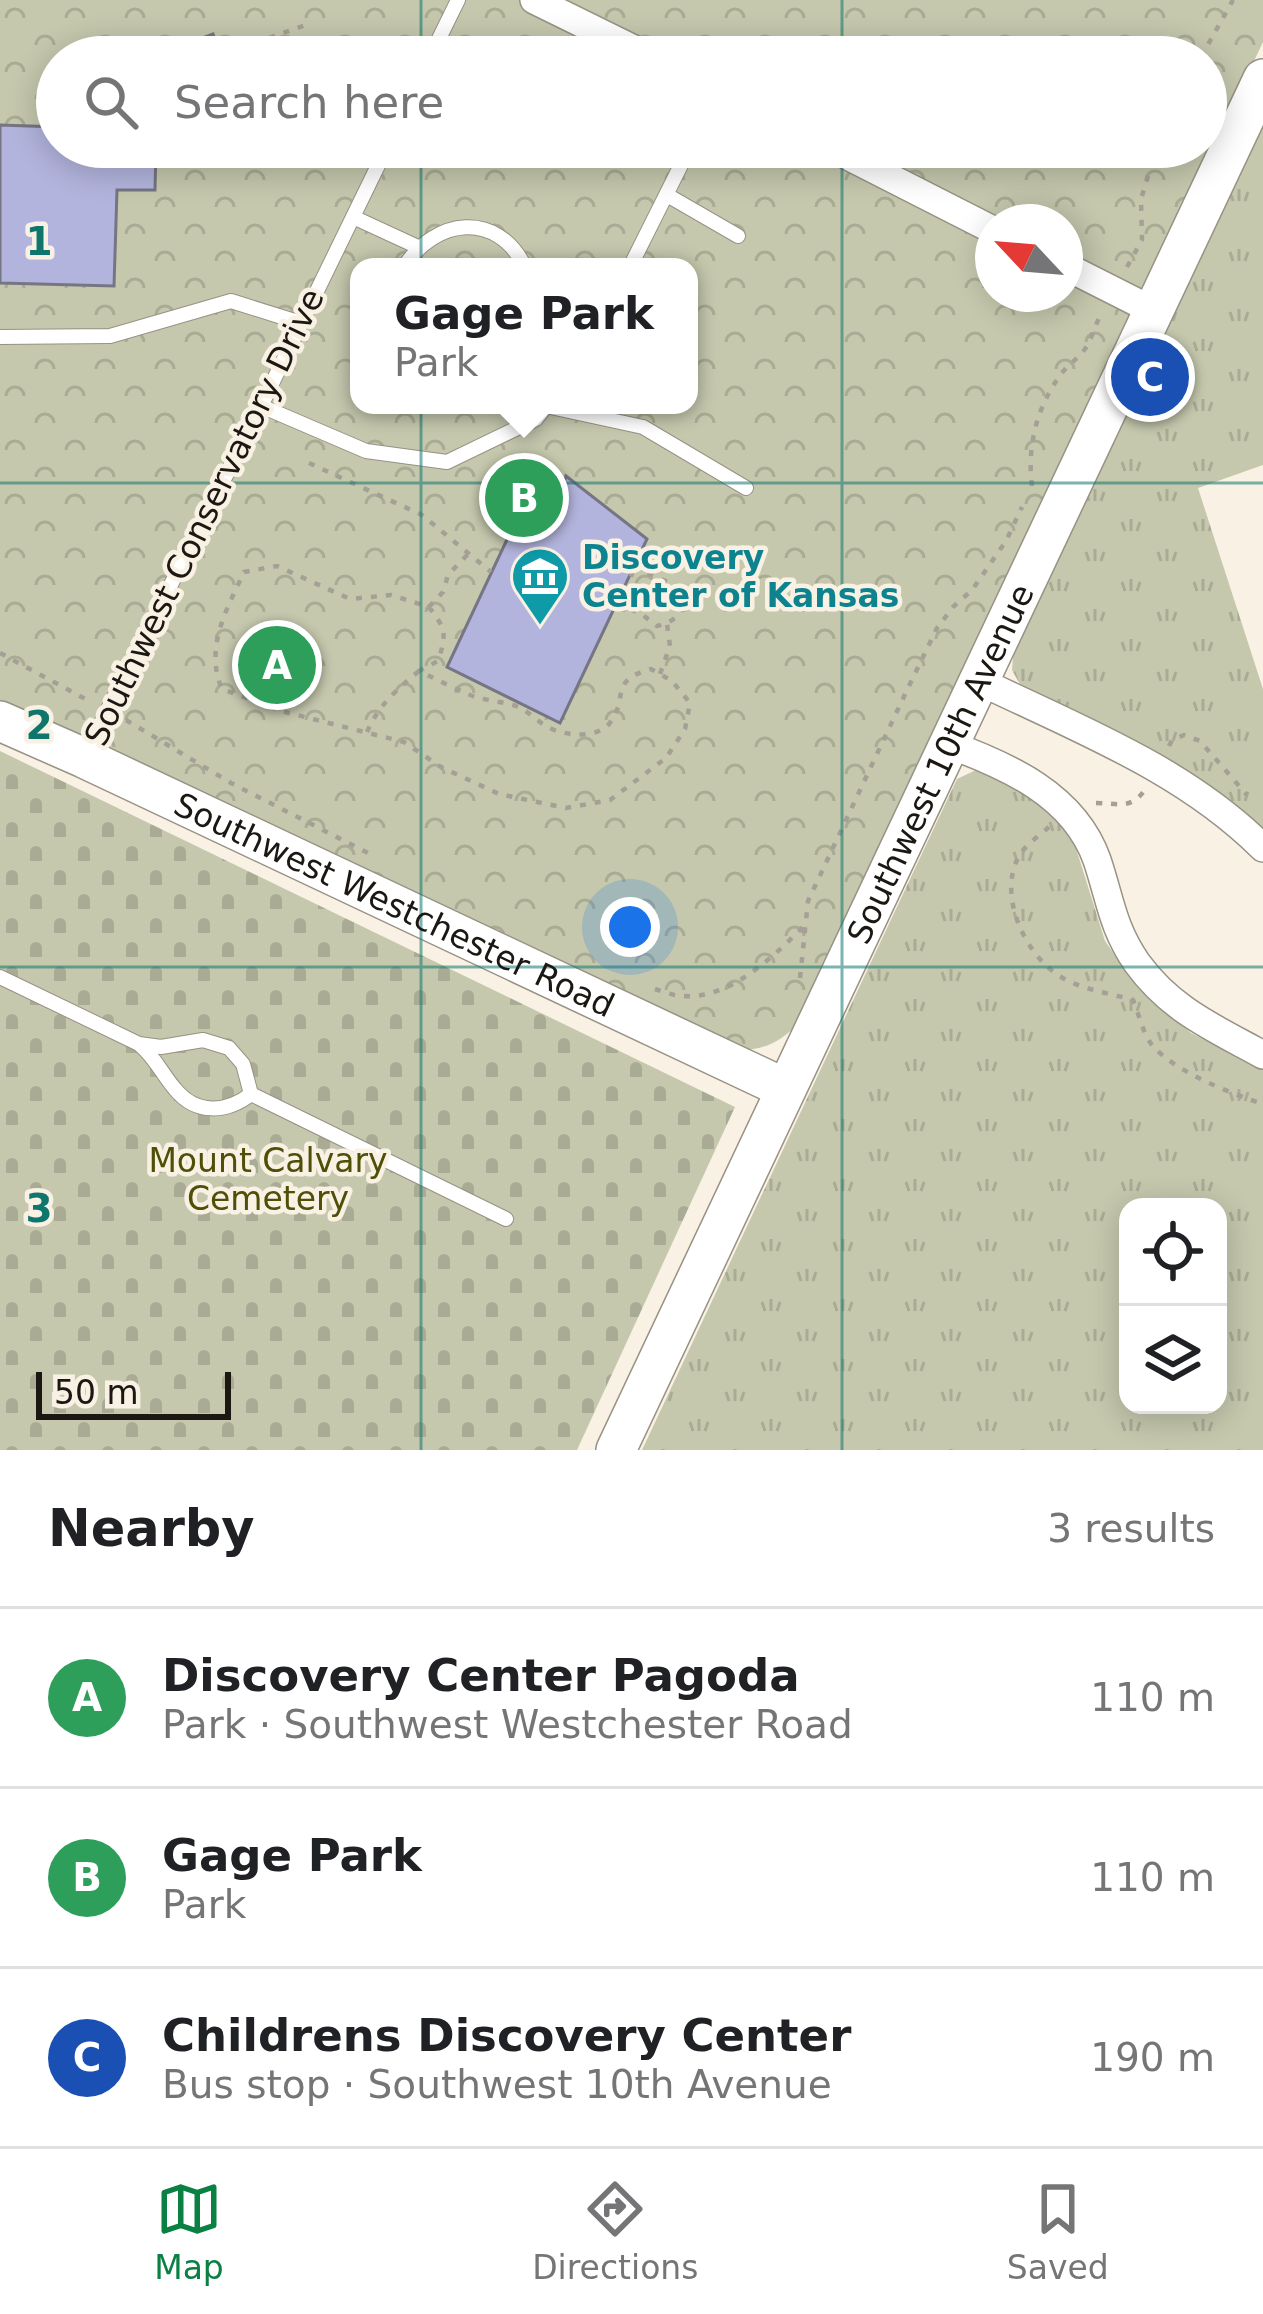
<!DOCTYPE html>
<meta charset="utf-8">
<style>
:root{--surface:#fff;--page:#f2f2f2;--text:#202124;--muted:#757577;--line:#e0e0e0;--accent:#0b8043}
body{margin:0;font-family:"DejaVu Sans",sans-serif;background:var(--page);color:var(--text)}
.controls{position:absolute;right:36px;bottom:36px;display:grid;overflow:hidden;border-radius:24px;box-shadow:0 6px 30px #0003}
.controls button{width:108px;height:108px;display:grid;place-items:center;padding:0;border:0;border-bottom:3px solid var(--line);background:var(--surface);color:var(--text);font:60px sans-serif}
.compass{position:absolute;left:975px;top:204px;width:108px;height:108px;border-radius:50%;background:var(--surface);box-shadow:0 6px 30px #0003;rotate:296deg}
.scale{position:absolute;left:36px;bottom:30px;width:195px;box-sizing:border-box;padding-left:12px;border:6px solid #1b1813;border-top:0;font-size:33px;line-height:42px;white-space:nowrap;color:#1b1813;-webkit-text-stroke:9px #f9f1e3;paint-order:stroke}
.you{position:absolute;left:630px;top:927px;width:42px;height:42px;margin:-30px;border:9px solid #fff;border-radius:50%;background:#1a73e8;box-shadow:0 0 0 18px #1a73e833}
.badge{display:grid;place-items:center;width:78px;height:78px;border-radius:50%;background:var(--accent);color:#fff;font-size:39px;font-weight:700}
.pin{position:absolute;translate:-50% -50%;border:6px solid #fff;box-shadow:0 3px 12px #0006}
.popup{position:absolute;left:350px;top:258px;width:348px;height:156px;box-sizing:border-box;display:grid;place-content:center;border-radius:24px;background:var(--surface);filter:drop-shadow(0 3px 9px #0005);font-size:39px;white-space:nowrap;color:var(--muted)}
.popup b{font-size:45px;color:var(--text)}
.popup::after{content:'';position:absolute;left:50%;top:100%;margin-left:-24px;border:24px solid transparent;border-top-color:var(--surface)}
.list{margin:0;padding:0;list-style:none}
h2{display:flex;justify-content:space-between;align-items:center;height:156px;margin:0;padding:0 48px;font-size:51px}
h2 small{font-size:39px;font-weight:400;color:var(--muted)}
.list li{display:grid;grid-template-columns:78px 1fr auto;gap:36px;align-items:center;box-sizing:border-box;height:180px;padding:0 48px;border-top:3px solid var(--line)}
.list b{display:block;font-size:45px;white-space:nowrap}
.list p{margin:0;font-size:39px;white-space:nowrap;color:var(--muted)}
.list em{font-size:39px;font-style:normal;color:var(--muted)}
.icon{flex:none;width:66px;height:66px;fill:none;stroke:currentColor;stroke-width:2;stroke-linecap:round;stroke-linejoin:round}
.map{position:relative;flex:none;width:1263px;height:1450px;overflow:hidden}
.search{position:absolute;background:var(--surface);box-shadow:0 6px 30px #0003;left:36px;right:36px;top:36px;height:132px;display:flex;align-items:center;gap:30px;box-sizing:border-box;padding:0 42px;border-radius:66px;color:var(--muted);font-size:45px}
.sheet{height:696px;background:var(--surface)}
nav{display:flex;justify-content:space-around;align-items:center;box-sizing:border-box;height:168px;border-top:3px solid var(--line);background:var(--surface);font-size:33px;color:var(--muted)}
nav a{display:grid;justify-items:center;gap:6px}
nav .on{color:var(--accent)}
.map>svg:first-child{display:block}
.grass{fill:url(#grass-tufts);fill-rule:evenodd}
.cemetery{fill:url(#cemetery-stones)}
.park{fill:url(#park-crowns);fill-rule:evenodd}
.building{fill:#b3b4dd;stroke:#757583;stroke-width:3}
.lines{fill:none;stroke-linecap:round;stroke-linejoin:round}
.lane-casing{stroke:#989184;stroke-width:16}
.street-casing{stroke:#989184;stroke-width:30}
.secondary-casing{stroke:#989184;stroke-width:42}
.path{stroke:#a69f95;stroke-width:4.5;stroke-dasharray:6 9;stroke-linecap:butt}
.lane{stroke:#fff;stroke-width:14}
.street{stroke:#fff;stroke-width:27}
.secondary{stroke:#fff;stroke-width:39}
.grid{fill:none;stroke:#0f766e;stroke-width:3;stroke-opacity:0.55}
.labels{text-anchor:middle;dominant-baseline:central;stroke-width:9;stroke-linejoin:round;paint-order:stroke}
.street-label{font-size:33px;fill:#1b1813;stroke:#f9f1e3}
.culture-label{font-size:33px;font-weight:bold;fill:#0d838f;stroke:#f9f1e3;text-anchor:start}
.park-label{font-size:33px;fill:#4e5008;stroke:#f9f1e3}
.grid-label{font-size:39px;text-anchor:middle;font-weight:bold;fill:#0f766e;stroke:#f9f1e3;stroke-width:9;stroke-linejoin:round;paint-order:stroke}
</style>
<div class="map">
<svg width="1263" height="1450" viewBox="0 0 1263 1450">
<defs>
<pattern id="grass-tufts" width="24" height="20" patternUnits="userSpaceOnUse" patternTransform="scale(3)"><rect width="24" height="20" fill="#c5c8ad"/><path d="M3 7l-1-3M5 7V3M7 7l1-3M15 17l-1-3M17 17v-4M19 17l1-3" fill="none" stroke="#a9ab94"/></pattern>
<pattern id="cemetery-stones" width="16" height="16" patternUnits="userSpaceOnUse" patternTransform="scale(3)"><rect width="16" height="16" fill="#c5c8ad"/><path d="M2 7V4a2 2 0 0 1 4 0v3zM10 15v-3a2 2 0 0 1 4 0v3z" fill="#a9ab94"/></pattern>
<pattern id="park-crowns" width="20" height="18" patternUnits="userSpaceOnUse" patternTransform="scale(3)"><rect width="20" height="18" fill="#c5c8ad"/><path d="M2 6a3 3 0 1 1 6 0M12 15a3 3 0 1 1 6 0" fill="none" stroke="#a9ab94"/></pattern>
</defs>
<rect width="100%" height="100%" fill="#f9f1e3"/>
<path class="grass" d="M 1263,120 L 1263,465 L 1198,488 L 1263,689 L 1263,831 L 1200,778 L 1022,688 L 1012,670 L 1014,647 Z
M 976,770 L 1043,801 L 1074,842 L 1105,941 L 1125,970 L 1154,1001 L 1191,1033 L 1263,1069 L 1263,1450 L 642,1450 L 957,779 ZM 1128,1207 L 1218,1207 L 1218,1405 L 1128,1405 Z"/>
<path class="cemetery" d="M 0,751 L 735,1107 L 577,1450 L 0,1450 Z"/>
<path class="park" d="M 0,0 L 1263,0 L 1263,42 L 799,1023 C 781,1041 767,1049 741,1050 L 0,703 ZM 57,57 L 1206,57 L 1206,147 L 57,147 ZM 993,222 L 1065,222 L 1065,294 L 993,294 ZM 359,267 L 689,267 L 689,405 L 359,405 Z"/>
<path class="building" d="M 213,34 L 221,57 L 152,57 Z
M 0,125 L 57,127 L 57,147 L 156,147 L 155,190 L 117,190 L 114,286 L 0,283 Z
M 566,476 L 647,539 L 560,723 L 447,667 L 535,480 L 561,493 Z"/>
<g class="lines">
<defs>
<path id="lane" d="M 430,57 L 458,0
M 667,195 L 738,236
M 353,217 L 418,247
M 404,267 C 435,218 497,210 525,267
M 630,267 L 690,147
M 0,337 L 110,336 L 231,301 L 301,323
M 261,406 L 366,451 L 447,462 L 536,419 L 547,405
M 546,406 L 643,427 L 746,488
M 86,753 L 261,406 L 387,147
M 0,977 L 139,1044 C 155,1057 162,1074 175,1089 C 196,1115 227,1113 251,1094
M 139,1044 L 161,1047 L 203,1040 L 229,1048 L 243,1064 L 251,1094 L 506,1219"/>
<path id="street" d="M 534,0 L 650,57
M 830,147 L 993,230
M 1065,266 L 1154,311
M 977,680 C 1076,728 1184,769 1263,848
M 948,744 C 1008,766 1074,795 1097,860 C 1110,898 1112,927 1137,963 C 1171,1010 1214,1028 1263,1055"/>
<g id="secondary">
<path id="s1" d="M 0,721 L 84,758 L 786,1089"/>
<path id="s2" d="M 616,1450 L 1263,79"/>
</g>
</defs>
<use href="#lane" class="lane-casing"/>
<use href="#street" class="street-casing"/>
<use href="#secondary" class="secondary-casing"/>
<path class="path" d="M 227,53 L 311,23
M 1201,57 L 1233,0
M 1127,267 L 1142,240 L 1141,199 L 1157,147
M 309,463 L 422,515 L 491,572
M 1032,486 C 1027,448 1036,409 1059,377 C 1066,366 1078,359 1085,349 C 1092,339 1095,325 1101,314
M 634,567 L 688,591 C 684,610 677,622 657,626 L 643,615 L 622,605 Z
M 429,607 C 446,629 447,634 438,661 L 419,671 C 436,679 453,688 470,695 C 485,701 501,701 516,706 C 529,711 536,721 548,727 C 564,736 596,739 609,724 C 630,698 607,681 651,669 L 672,681 L 690,703 L 685,729 L 666,758 L 610,800 L 566,808 L 499,794 L 441,767 L 404,742 L 285,712 L 222,689 C 204,648 227,609 244,572 L 277,566 L 350,599 L 391,595 L 429,607 L 443,592 L 448,575 L 469,553
M 0,653 L 89,701
M 660,674 L 670,646 L 667,624
M 126,720 L 231,783 L 368,853
M 367,732 C 379,705 396,690 419,671
M 1169,746 L 1172,740 L 1184,735 L 1200,741 L 1247,795
M 1096,803 C 1117,803 1130,810 1144,791
M 1049,827 C 1040,835 1028,843 1021,853 C 995,892 1025,956 1061,977 C 1083,990 1109,993 1133,1000 C 1139,1014 1143,1034 1152,1045 C 1175,1072 1230,1093 1263,1104
M 800,978 L 808,901 L 907,690 L 937,628 L 953,607 L 972,590 L 1006,541 L 1022,507
M 655,989 C 664,992 674,996 683,996 C 730,1000 775,955 805,925"/>
<use href="#lane" class="lane"/>
<use href="#street" class="street"/>
<use href="#secondary" class="secondary"/>
</g>
<path class="grid" d="M 421,0 L 421,57M 842,0 L 842,57M 421,147 L 421,1450M 842,147 L 842,1450M 0,483 L 1263,483M 0,967 L 1263,967"/>
<defs>
<symbol id="museum-pin" viewBox="-11 -11 22 30"><path d="M0 17L-7.5 6A9.5 9.5 0 1 1 7.5 6Z" fill="#0f9aa8" stroke="#f9f1e3"/><path d="M0-6L6-3V-2H-6V-3ZM-5-1h2V3h-2ZM-1-1h2V3h-2ZM3-1h2V3H3ZM-6 4H6V6H-6Z" fill="#fff"/></symbol>
</defs>
<g fill-rule="evenodd">
<use href="#museum-pin" x="507" y="543" width="66" height="90"/>
</g>
<g class="labels">
<g class="street-label">
<text transform="translate(204 517) rotate(-64)">Southwest Conservatory Drive</text>
<text stroke="none"><textPath href="#s2" startOffset="759">Southwest 10th Avenue</textPath></text>
<text stroke="none"><textPath href="#s1" startOffset="435">Southwest Westchester Road</textPath></text>
</g>
<g class="culture-label">
<text x="582" y="557">Discovery<tspan x="582" dy="38">Center of Kansas</tspan></text>
</g>
<g class="park-label">
<text x="268" y="1160">Mount Calvary<tspan x="268" dy="38">Cemetery</tspan></text>
</g>
</g>
<g class="grid-label">
<text x="39" y="255">1</text>
<text x="39" y="739">2</text>
<text x="39" y="1222">3</text>
</g>
</svg>
<div class="controls">
<button><svg class="icon" aria-label="locate" viewBox="0 0 24 24"><circle cx="12" cy="12" r="6"/><path d="M12 2v4M12 18v4M2 12h4M18 12h4"/></svg></button>
<button><svg class="icon" aria-label="layers" viewBox="0 0 24 24"><path d="M12 4l9 5-9 5-9-5zM3 14l9 5 9-5"/></svg></button>
</div>
<svg class="compass" viewBox="-18 -18 36 36"><path d="M0-13l5 13h-10z" fill="#e53935"/><path d="M0 13l5-13h-10z" fill="#757577"/></svg>
<div class="scale">50 m</div>
<div class="you"></div>
<div class="pin badge" style="left:277px;top:665px;background:#2e9e5b">A</div>
<div class="pin badge" style="left:524px;top:498px;background:#2e9e5b">B</div>
<div class="popup"><b>Gage Park</b>Park</div>
<div class="pin badge" style="left:1150px;top:377px;background:#1a4fb4">C</div>
<div class="search"><svg class="icon" aria-label="search" viewBox="0 0 24 24"><circle cx="10" cy="10" r="6"/><path d="M15 15l6 6"/></svg>Search here</div>
</div>
<section class="sheet">
<h2>Nearby<small>3 results</small></h2>
<ul class="list">
<li><span class="badge" style="background:#2e9e5b">A</span><div><b>Discovery Center Pagoda</b><p>Park · Southwest Westchester Road</p></div><em>110 m</em></li>
<li><span class="badge" style="background:#2e9e5b">B</span><div><b>Gage Park</b><p>Park</p></div><em>110 m</em></li>
<li><span class="badge" style="background:#1a4fb4">C</span><div><b>Childrens Discovery Center</b><p>Bus stop · Southwest 10th Avenue</p></div><em>190 m</em></li>
</ul>
</section>
<nav>
<a class="on"><svg class="icon" aria-label="map" viewBox="0 0 24 24"><path d="M3 6l6-2 6 2 6-2v14l-6 2-6-2-6 2zM9 4v14M15 6v14"/></svg>Map</a>
<a><svg class="icon" aria-label="directions" viewBox="0 0 24 24"><path d="M12 3l9 9-9 9-9-9zM9 14v-3h6M13 9l2 2-2 2"/></svg>Directions</a>
<a><svg class="icon" aria-label="saved" viewBox="0 0 24 24"><path d="M7 4h10v16l-5-4-5 4z"/></svg>Saved</a>
</nav>
